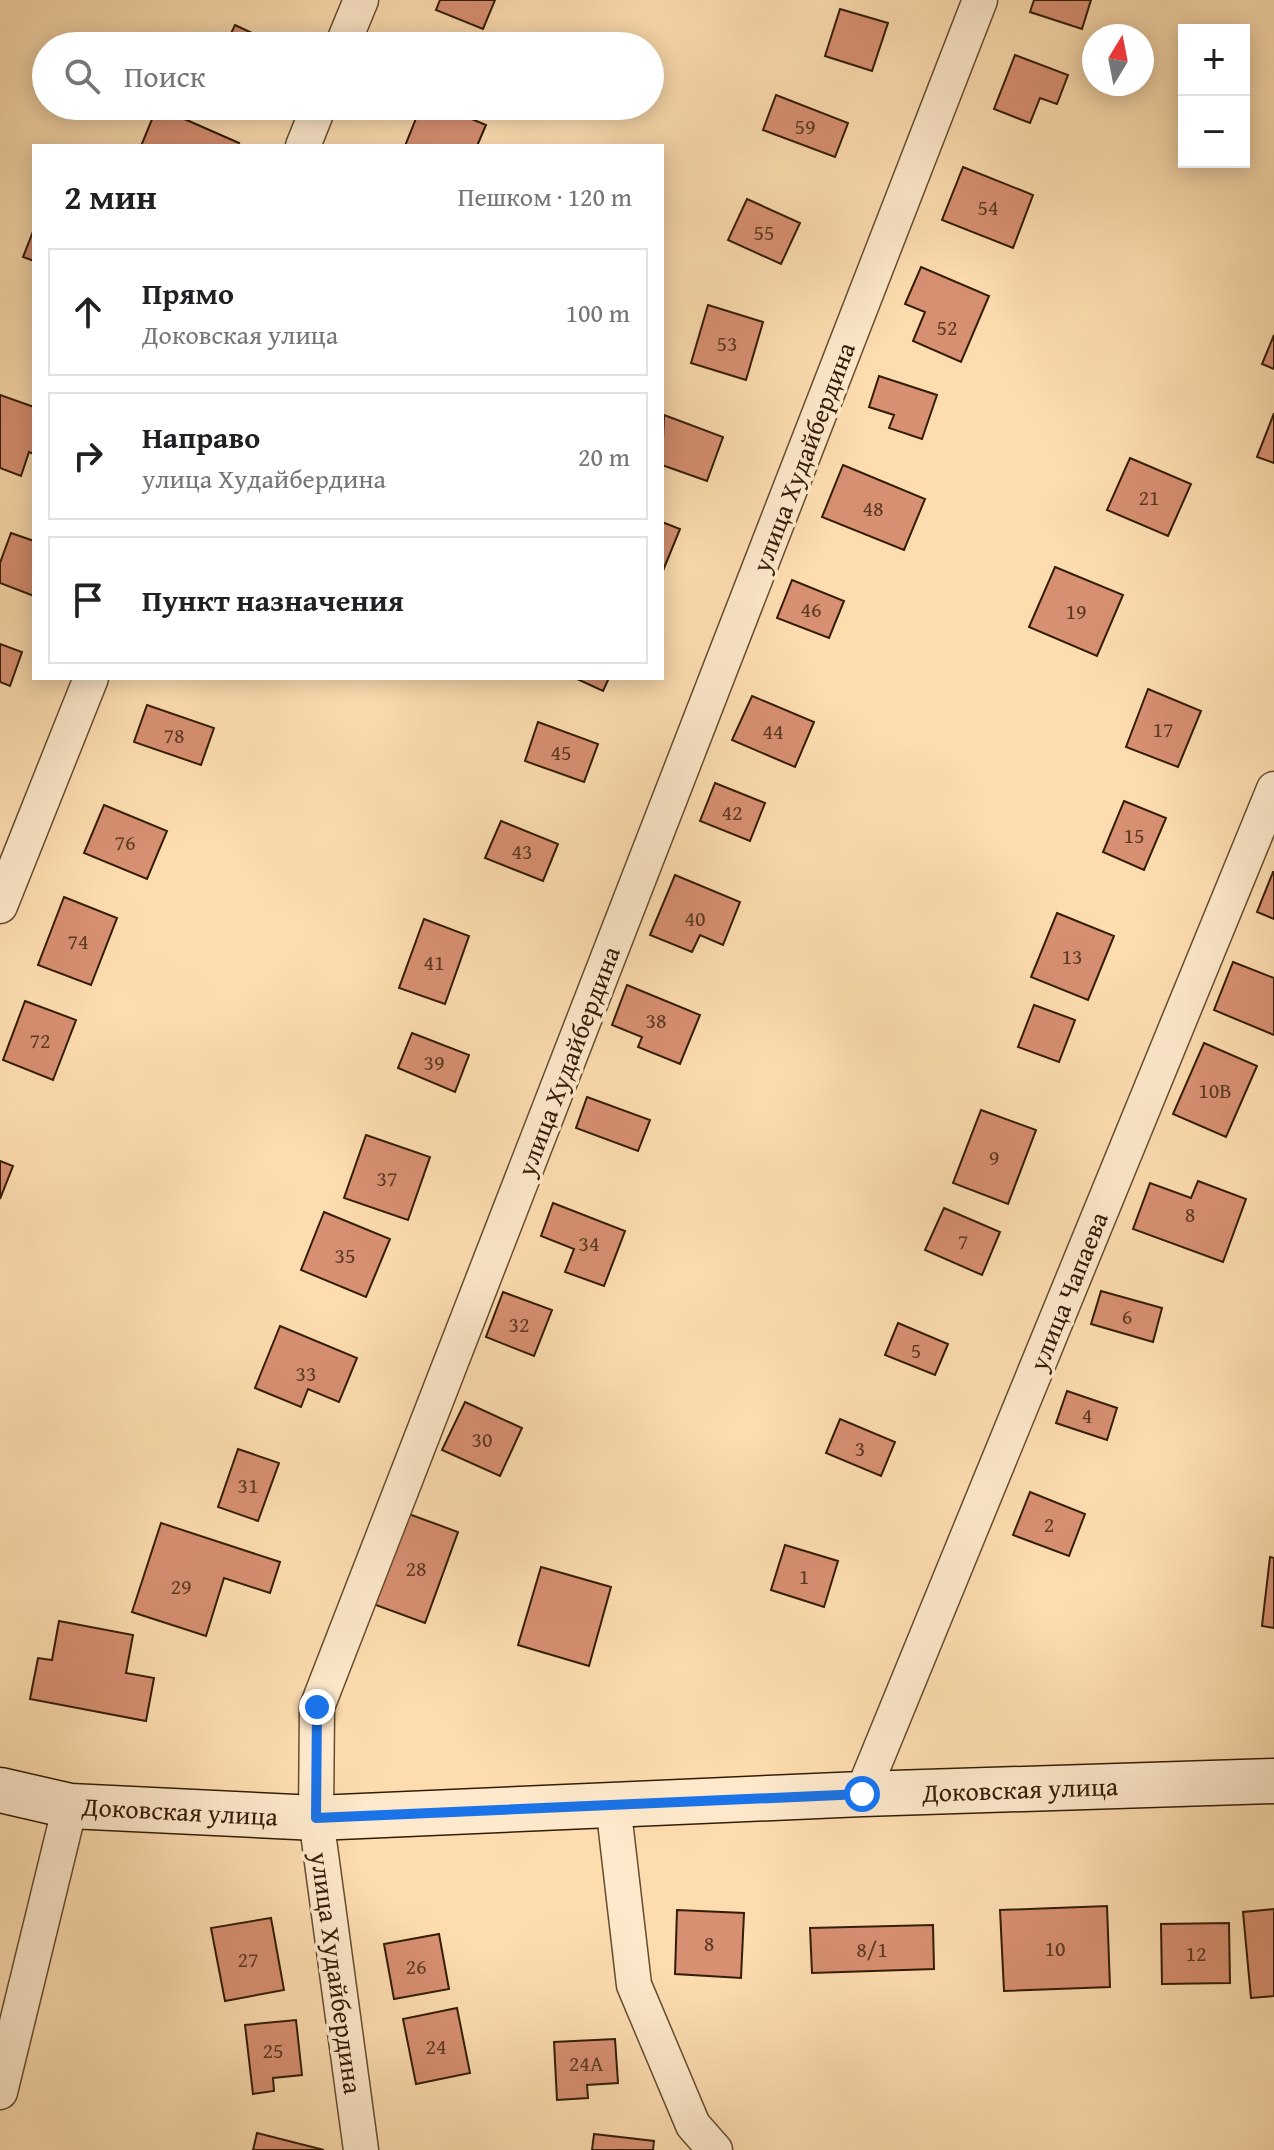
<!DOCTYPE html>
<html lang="ru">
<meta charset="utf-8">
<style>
:root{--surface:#fff;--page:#f6f6f6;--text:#202124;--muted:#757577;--line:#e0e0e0}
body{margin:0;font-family:"Gentium Book Plus",serif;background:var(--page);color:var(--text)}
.controls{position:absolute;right:24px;top:24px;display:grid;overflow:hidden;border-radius:0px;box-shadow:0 4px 20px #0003}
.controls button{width:72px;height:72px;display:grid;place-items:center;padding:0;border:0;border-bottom:2px solid var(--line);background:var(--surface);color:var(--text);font:40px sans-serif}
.compass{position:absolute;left:1082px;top:24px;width:72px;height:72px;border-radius:50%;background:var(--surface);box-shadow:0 4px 20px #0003;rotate:10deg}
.stop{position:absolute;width:24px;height:24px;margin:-18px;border:6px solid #1a73e8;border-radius:50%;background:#fff}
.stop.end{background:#1a73e8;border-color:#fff;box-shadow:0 2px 8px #0008}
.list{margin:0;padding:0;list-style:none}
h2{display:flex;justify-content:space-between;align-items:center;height:104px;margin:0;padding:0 32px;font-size:34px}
h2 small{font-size:26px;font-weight:400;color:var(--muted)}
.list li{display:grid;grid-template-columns:52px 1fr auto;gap:24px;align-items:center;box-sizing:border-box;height:128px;margin:0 16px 16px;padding:0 16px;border:2px solid var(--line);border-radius:0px}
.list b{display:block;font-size:30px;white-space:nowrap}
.list p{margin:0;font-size:26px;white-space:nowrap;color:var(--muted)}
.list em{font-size:26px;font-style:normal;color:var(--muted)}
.icon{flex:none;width:44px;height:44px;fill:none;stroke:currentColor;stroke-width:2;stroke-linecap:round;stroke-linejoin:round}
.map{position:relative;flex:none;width:1274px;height:2150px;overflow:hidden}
.search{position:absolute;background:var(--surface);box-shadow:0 4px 20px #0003;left:32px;top:32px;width:632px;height:88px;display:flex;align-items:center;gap:20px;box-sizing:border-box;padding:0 28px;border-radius:44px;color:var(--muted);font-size:30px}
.panel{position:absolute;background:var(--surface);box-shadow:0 4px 20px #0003;left:32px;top:144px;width:632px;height:536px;border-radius:0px}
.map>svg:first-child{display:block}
.building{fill:#d89072;stroke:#331d06;stroke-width:2}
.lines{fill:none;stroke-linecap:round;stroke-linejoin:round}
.minor-casing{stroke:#664d30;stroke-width:37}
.secondary-casing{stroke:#331d06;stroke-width:47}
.minor{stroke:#fee9cc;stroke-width:34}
.secondary{stroke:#fee9cc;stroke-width:44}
.route{stroke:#1a73e8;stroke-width:10}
.labels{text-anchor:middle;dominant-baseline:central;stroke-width:7;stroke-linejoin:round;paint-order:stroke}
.number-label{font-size:22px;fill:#5c3a21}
.street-label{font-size:26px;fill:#331d06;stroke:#fee9cc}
</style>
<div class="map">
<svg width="1274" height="2150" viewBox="0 0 1274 2150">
<rect width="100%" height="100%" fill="#fdddb0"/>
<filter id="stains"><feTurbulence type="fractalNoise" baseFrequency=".0025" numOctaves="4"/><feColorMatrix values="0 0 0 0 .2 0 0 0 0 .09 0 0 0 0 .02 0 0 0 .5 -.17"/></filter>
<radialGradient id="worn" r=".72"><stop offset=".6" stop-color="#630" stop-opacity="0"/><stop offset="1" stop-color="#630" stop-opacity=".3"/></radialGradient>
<path class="building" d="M 440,0 L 495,0 L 483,29 L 436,10 Z
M 1034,0 L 1091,0 L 1082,29 L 1030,12 Z
M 840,9 L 888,23 L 872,71 L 825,56 Z
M 235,25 L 275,44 L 275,46 L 225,46 Z
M 1015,55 L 1068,75 L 1057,104 L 1040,98 L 1030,123 L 994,109 Z
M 776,95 L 848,123 L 835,157 L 763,130 Z
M 421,106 L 441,106 L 486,125 L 477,146 L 405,146 Z
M 157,107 L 239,143 L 237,146 L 141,146 Z
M 963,167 L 1033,195 L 1013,248 L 942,220 Z
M 747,199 L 800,223 L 781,264 L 728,240 Z
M 34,229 L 34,261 L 23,257 Z
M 921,267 L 989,296 L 961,362 L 913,341 L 925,312 L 905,304 Z
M 708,305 L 763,322 L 746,380 L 691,363 Z
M 1274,335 L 1274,369 L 1262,364 Z
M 879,376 L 937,395 L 922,439 L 889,428 L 894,415 L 869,407 Z
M 0,395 L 34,407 L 34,454 L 29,452 L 21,476 L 0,468 Z
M 1274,413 L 1274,463 L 1257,457 Z
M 664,415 L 723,437 L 707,481 L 662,465 Z
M 1130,458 L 1191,484 L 1168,536 L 1107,510 Z
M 843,465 L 925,499 L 904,550 L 822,517 Z
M 662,522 L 680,529 L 662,573 Z
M 11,533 L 34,541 L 34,596 L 0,583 L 0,563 Z
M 1055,567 L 1123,595 L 1097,656 L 1029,627 Z
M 792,580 L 844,601 L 829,638 L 777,618 Z
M 0,644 L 22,652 L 10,686 L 0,682 Z
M 575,678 L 609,678 L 603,691 Z
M 1148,689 L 1201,711 L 1178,767 L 1126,747 Z
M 752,696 L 814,722 L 795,767 L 732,740 Z
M 147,705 L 214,728 L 201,765 L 134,742 Z
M 538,722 L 598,744 L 584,782 L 525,761 Z
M 715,783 L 765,803 L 750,841 L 700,821 Z
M 1124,801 L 1166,818 L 1144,870 L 1103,852 Z
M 104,805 L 167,831 L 147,879 L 84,853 Z
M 501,821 L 558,844 L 543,881 L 485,858 Z
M 1273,872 L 1274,872 L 1274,919 L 1257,912 Z
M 675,875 L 740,902 L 723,945 L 700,935 L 692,952 L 650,935 Z
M 64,897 L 117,918 L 91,985 L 38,965 Z
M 1057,913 L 1114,936 L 1088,1000 L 1031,977 Z
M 424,919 L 469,936 L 445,1004 L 399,988 Z
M 1233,962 L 1274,978 L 1274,1035 L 1214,1010 Z
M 627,985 L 700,1015 L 680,1064 L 638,1047 L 642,1037 L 612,1025 Z
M 25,1001 L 76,1020 L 53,1080 L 3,1060 Z
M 1034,1005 L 1075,1020 L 1059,1062 L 1018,1047 Z
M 412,1033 L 469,1055 L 455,1092 L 398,1068 Z
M 1204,1043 L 1257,1066 L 1226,1137 L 1173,1114 Z
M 587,1097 L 650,1120 L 638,1151 L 576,1128 Z
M 981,1110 L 1036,1130 L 1008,1204 L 953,1183 Z
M 366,1135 L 430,1157 L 408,1220 L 344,1198 Z
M 0,1161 L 13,1166 L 0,1199 Z
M 1198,1181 L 1246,1199 L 1223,1262 L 1133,1229 L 1150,1183 L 1191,1198 Z
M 553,1203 L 625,1231 L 604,1286 L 565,1272 L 574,1249 L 541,1236 Z
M 944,1208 L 1000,1232 L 982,1275 L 925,1250 Z
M 324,1212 L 390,1239 L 366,1297 L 301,1270 Z
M 1101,1291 L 1162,1308 L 1153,1342 L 1091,1324 Z
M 503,1292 L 552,1310 L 534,1356 L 486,1337 Z
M 898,1323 L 948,1344 L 935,1375 L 885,1355 Z
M 280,1326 L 357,1358 L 339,1402 L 308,1389 L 301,1407 L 255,1388 Z
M 1067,1391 L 1117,1408 L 1107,1440 L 1056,1423 Z
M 465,1402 L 522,1428 L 500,1476 L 442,1450 Z
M 840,1419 L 895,1442 L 881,1476 L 826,1453 Z
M 238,1449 L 279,1463 L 258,1521 L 218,1507 Z
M 1030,1492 L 1085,1514 L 1069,1556 L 1013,1535 Z
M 406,1513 L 458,1532 L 425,1623 L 373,1604 Z
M 161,1523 L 280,1562 L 270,1593 L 224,1578 L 206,1636 L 132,1612 Z
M 785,1545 L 838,1561 L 824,1607 L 771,1590 Z
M 1270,1557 L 1274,1558 L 1274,1628 L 1262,1626 Z
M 541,1567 L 611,1587 L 589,1666 L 518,1645 Z
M 59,1621 L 133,1635 L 126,1673 L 154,1678 L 146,1721 L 30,1699 L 38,1658 L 52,1660 Z
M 1107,1906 L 1110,1987 L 1004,1991 L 1000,1910 Z
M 1274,1909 L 1274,1996 L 1251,1998 L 1243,1912 Z
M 677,1910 L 744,1913 L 741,1978 L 675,1974 Z
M 271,1918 L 284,1990 L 225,2001 L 211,1928 Z
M 1229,1923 L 1230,1983 L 1162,1984 L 1161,1924 Z
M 933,1925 L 934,1969 L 812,1973 L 810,1928 Z
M 439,1934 L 449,1989 L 394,1999 L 384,1944 Z
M 457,2008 L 470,2073 L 416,2084 L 403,2019 Z
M 296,2020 L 302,2075 L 273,2078 L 274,2091 L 253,2094 L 245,2025 Z
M 615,2039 L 618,2083 L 587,2085 L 588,2098 L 557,2100 L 554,2042 Z
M 257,2133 L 324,2150 L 253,2150 Z
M 594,2134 L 654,2141 L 653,2150 L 592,2150 Z"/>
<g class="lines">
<defs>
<path id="minor" d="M 342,46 L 361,0
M 303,146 L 319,106
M 0,906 L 91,678
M 862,1794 L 1274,789
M 613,1804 L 634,1985 L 693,2125 L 715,2150
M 0,2092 L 70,1806
M 361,2150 L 316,1818 L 317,1707 L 980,0"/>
<path id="secondary" d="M 0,1790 L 70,1806 L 316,1818 L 862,1794 L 1274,1781"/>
</defs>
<use href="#minor" class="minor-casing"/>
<use href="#secondary" class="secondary-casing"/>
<use href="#minor" class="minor"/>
<use href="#secondary" class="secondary"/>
</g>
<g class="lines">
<path class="route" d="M 317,1707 L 316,1818 L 862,1794"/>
</g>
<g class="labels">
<g class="number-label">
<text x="805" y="126">59</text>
<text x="988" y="207">54</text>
<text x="764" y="232">55</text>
<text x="947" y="327">52</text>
<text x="727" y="343">53</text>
<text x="1149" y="497">21</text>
<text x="873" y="508">48</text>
<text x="811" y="609">46</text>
<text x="1076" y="611">19</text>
<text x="1163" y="729">17</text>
<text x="773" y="731">44</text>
<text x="174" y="735">78</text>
<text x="561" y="752">45</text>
<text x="732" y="812">42</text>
<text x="1134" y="835">15</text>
<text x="125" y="842">76</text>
<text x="522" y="851">43</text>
<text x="695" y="918">40</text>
<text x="78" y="941">74</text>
<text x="1072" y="956">13</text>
<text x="434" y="962">41</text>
<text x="656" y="1020">38</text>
<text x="40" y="1040">72</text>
<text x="434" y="1062">39</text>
<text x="1215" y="1090">10В</text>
<text x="994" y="1157">9</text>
<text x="387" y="1178">37</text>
<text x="1190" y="1214">8</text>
<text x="963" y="1241">7</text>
<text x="589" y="1243">34</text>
<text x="345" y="1255">35</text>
<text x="1127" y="1316">6</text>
<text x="519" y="1324">32</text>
<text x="916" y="1350">5</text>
<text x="306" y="1373">33</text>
<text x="1087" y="1415">4</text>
<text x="482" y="1439">30</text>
<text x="860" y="1448">3</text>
<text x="248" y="1485">31</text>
<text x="1049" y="1524">2</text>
<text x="416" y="1568">28</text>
<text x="804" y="1576">1</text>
<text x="181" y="1586">29</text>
<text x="709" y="1943">8</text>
<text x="1055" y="1948">10</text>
<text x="872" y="1949">8/1</text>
<text x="1196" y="1953">12</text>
<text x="248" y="1959">27</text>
<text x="416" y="1966">26</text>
<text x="436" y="2046">24</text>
<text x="273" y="2050">25</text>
<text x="586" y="2063">24А</text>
</g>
<g class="street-label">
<text transform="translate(803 457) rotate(-69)">улица Худайбердина</text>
<text transform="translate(568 1061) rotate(-69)">улица Худайбердина</text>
<text transform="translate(1068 1291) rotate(-68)">улица Чапаева</text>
<text transform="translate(1020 1789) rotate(-2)">Доковская улица</text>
<text transform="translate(180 1811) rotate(3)">Доковская улица</text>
<text transform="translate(337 1973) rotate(82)">улица Худайбердина</text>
</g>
</g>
<rect width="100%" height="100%" filter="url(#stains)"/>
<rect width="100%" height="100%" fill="url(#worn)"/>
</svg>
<div class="controls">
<button>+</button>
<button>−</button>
</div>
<svg class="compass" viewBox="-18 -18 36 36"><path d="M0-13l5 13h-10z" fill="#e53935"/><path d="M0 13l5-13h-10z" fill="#757577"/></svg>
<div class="stop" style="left:862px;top:1794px"></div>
<div class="stop end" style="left:317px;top:1707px"></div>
<div class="search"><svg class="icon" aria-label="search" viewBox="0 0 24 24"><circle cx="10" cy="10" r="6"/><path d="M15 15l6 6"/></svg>Поиск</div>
<section class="panel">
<h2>2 мин<small>Пешком · 120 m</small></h2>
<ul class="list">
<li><svg class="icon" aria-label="ahead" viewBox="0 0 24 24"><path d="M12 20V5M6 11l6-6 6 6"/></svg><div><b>Прямо</b><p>Доковская улица</p></div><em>100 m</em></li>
<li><svg class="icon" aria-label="right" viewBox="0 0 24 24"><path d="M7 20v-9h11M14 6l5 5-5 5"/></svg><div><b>Направо</b><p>улица Худайбердина</p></div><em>20 m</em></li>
<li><svg class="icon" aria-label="arrive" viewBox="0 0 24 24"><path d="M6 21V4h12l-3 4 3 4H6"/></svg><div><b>Пункт назначения</b></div></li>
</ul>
</section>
</div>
